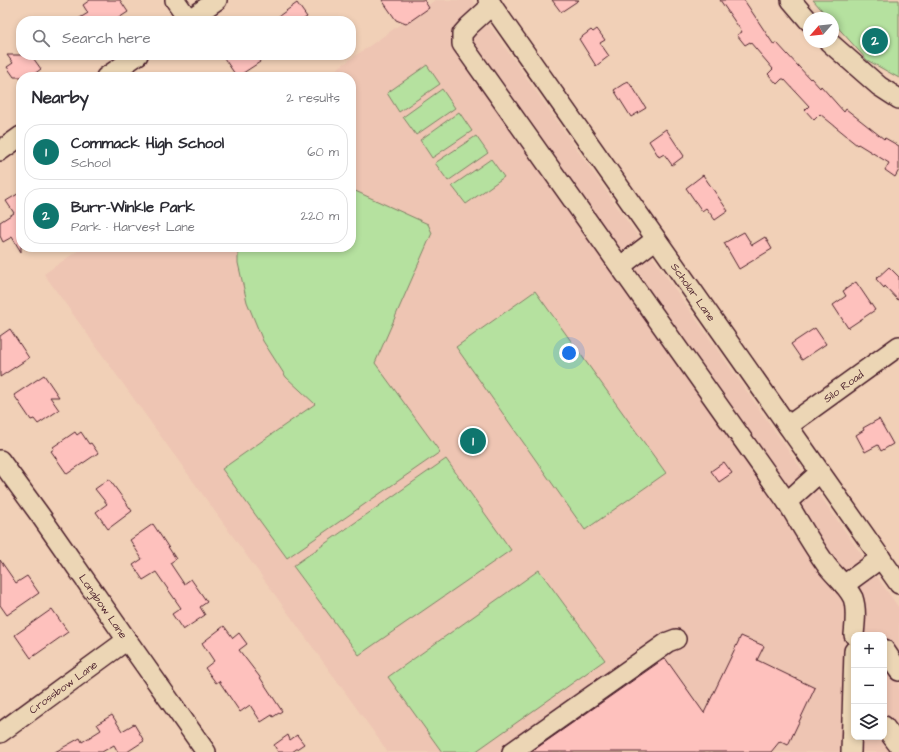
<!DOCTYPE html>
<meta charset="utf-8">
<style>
:root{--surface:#fff;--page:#f7f7f7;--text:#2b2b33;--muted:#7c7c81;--line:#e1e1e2;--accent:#0f766e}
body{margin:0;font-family:"Architects Daughter",sans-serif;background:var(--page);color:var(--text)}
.controls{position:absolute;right:12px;bottom:12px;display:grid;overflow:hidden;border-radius:8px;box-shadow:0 2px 6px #0003}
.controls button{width:36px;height:36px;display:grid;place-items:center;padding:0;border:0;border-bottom:1px solid var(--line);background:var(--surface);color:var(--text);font:20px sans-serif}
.compass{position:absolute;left:803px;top:12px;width:36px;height:36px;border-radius:50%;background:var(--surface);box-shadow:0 2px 6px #0003;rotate:242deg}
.you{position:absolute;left:569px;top:353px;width:14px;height:14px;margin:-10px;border:3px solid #fff;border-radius:50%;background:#1a73e8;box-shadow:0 0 0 6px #1a73e833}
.badge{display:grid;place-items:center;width:26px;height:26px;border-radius:50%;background:var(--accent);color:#fff;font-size:13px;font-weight:700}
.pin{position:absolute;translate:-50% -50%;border:2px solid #fff;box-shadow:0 1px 4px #0006}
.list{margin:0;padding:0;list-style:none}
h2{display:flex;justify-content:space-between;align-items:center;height:52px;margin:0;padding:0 16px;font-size:17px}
h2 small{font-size:13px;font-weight:400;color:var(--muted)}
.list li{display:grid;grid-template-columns:26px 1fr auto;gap:12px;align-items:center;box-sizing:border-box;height:56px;margin:0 8px 8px;padding:0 8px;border:1px solid var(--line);border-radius:16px}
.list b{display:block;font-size:15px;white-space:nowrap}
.list p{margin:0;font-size:13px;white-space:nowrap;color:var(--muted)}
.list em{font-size:13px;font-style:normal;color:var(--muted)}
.icon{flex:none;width:22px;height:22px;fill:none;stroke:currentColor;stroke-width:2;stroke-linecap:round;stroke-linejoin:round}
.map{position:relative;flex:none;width:899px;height:752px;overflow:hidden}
.search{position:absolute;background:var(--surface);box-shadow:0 2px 6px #0003;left:16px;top:16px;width:340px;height:44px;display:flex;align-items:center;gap:10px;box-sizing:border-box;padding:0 14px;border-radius:16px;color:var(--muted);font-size:15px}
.panel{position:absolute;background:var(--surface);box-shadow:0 2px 6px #0003;left:16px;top:72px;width:340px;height:180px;border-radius:16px}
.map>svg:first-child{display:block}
.built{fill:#eec5b3;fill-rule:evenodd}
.green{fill:#b5e19f;stroke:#808065}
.building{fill:#fec1bd;stroke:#4a1f2b}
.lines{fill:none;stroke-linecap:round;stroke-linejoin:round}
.minor-casing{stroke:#4a1f2b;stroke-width:22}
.minor{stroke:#ecd6b5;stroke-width:19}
.labels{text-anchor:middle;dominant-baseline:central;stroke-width:3;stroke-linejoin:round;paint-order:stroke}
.street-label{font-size:11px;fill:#4a1f2b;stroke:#ecd6b5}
</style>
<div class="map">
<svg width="899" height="752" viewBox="0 0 899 752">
<rect width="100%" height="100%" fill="#f1d0b7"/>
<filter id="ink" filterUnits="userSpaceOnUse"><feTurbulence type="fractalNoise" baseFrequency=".025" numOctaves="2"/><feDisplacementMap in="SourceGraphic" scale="8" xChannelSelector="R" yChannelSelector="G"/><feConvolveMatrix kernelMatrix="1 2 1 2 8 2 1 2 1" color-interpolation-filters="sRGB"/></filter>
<g filter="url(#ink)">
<path class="built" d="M 435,0 L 472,0 L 899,608 L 899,752 L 388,752 L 44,274 L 83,247 L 351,247 L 351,77 L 325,77 ZM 854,635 L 884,635 L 884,737 L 854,737 Z"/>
<path class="green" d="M 813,0 L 899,0 L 899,78 L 867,60 L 833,22 L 833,18 L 829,18 Z
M 427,65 L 440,84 L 399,112 L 387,93 Z
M 442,89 L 455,108 L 416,135 L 403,117 Z
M 459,112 L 472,131 L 432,158 L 420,140 Z
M 476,136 L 488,153 L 448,181 L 435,163 Z
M 491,159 L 504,177 L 466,204 L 452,186 Z
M 351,189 L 428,224 L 432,233 L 375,363 L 440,452 L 287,558 L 222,469 L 315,404 L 286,377 L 263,341 L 247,302 L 238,263 L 238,247 L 351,247 Z
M 535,291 L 666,473 L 585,530 L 456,347 Z
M 446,459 L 511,550 L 359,655 L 293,566 Z
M 539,570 L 605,660 L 475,752 L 442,752 L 388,677 Z"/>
<path class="building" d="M 90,0 L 120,0 L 128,12 L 114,21 L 75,21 L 88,13 L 83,5 Z
M 382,0 L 424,0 L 429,8 L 406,24 L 396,20 Z
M 552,0 L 579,0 L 561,12 Z
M 720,0 L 744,0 L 774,45 L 777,43 L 810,79 L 811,78 L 820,88 L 821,86 L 844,112 L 846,109 L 884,139 L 885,138 L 899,146 L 899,170 L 895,177 L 885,170 L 889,163 L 858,144 L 857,145 L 847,137 L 847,136 L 820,114 L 814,120 L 805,110 L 809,106 L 784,79 L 782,79 L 777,84 L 768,74 L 773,69 L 750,42 L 745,45 L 737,35 L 742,32 Z
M 297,3 L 307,17 L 301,21 L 272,21 Z
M 597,29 L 605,40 L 600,43 L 609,56 L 596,66 L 579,39 L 591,30 L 593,32 Z
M 7,55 L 31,55 L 41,69 L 30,77 L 14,77 L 7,67 L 13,63 Z
M 222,55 L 256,55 L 260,62 L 237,77 Z
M 628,81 L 632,87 L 632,86 L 646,108 L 631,117 L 614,90 Z
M 666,129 L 684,156 L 672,165 L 664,154 L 659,157 L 649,141 Z
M 703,175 L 728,211 L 715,220 L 706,208 L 702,211 L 686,188 Z
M 21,192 L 21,252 L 12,237 L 3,242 L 0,236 L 0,222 L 14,213 L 6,201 Z
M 744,232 L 752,245 L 765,237 L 772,249 L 739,269 L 724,243 Z
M 889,267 L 899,277 L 899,301 L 885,286 L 884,288 L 876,279 Z
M 856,282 L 875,310 L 848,328 L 833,305 L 846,296 L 843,291 Z
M 815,328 L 826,344 L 802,360 L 791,344 Z
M 10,329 L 29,358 L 0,377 L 0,336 Z
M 44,375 L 59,397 L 50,397 L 59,410 L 38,424 L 34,419 L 31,420 L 14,395 Z
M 879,419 L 893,444 L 881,451 L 878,445 L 865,452 L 856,435 L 864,430 L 863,428 Z
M 75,432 L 77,435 L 81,432 L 89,444 L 91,443 L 98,453 L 67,474 L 51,451 L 54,449 L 53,447 Z
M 724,462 L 732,473 L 719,482 L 711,471 Z
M 109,479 L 132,511 L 108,529 L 96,512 L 107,504 L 95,489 Z
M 153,524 L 176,559 L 170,563 L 184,584 L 191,579 L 207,602 L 200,607 L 205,615 L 183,630 L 172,614 L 181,608 L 156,572 L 143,580 L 133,565 L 142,559 L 130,540 Z
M 0,560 L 16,583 L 27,576 L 39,593 L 7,615 L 0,605 Z
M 52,609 L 68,632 L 31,658 L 15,635 Z
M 224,626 L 233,638 L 239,633 L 247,644 L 239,650 L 259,676 L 282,711 L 273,717 L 272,715 L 261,722 L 250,705 L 240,712 L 219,681 L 216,683 L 205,668 L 214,661 L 202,643 Z
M 741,636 L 764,646 L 757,660 L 815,688 L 788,745 L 780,741 L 771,752 L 531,752 L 665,658 L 704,713 Z
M 112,715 L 122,731 L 134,724 L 144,741 L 127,752 L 118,752 L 114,745 L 102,752 L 55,752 L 80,738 L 82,742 L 101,730 L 97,724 Z
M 288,735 L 290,740 L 297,735 L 304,744 L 292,752 L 278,752 L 274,745 Z"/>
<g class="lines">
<defs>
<g id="minor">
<path d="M 175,0 L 189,20"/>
<path id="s1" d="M 488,0 L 899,584"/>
<path d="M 791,0 L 809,21"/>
<path d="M 492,5 L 469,26 L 462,34 L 462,44 L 787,502 C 800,523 813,547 828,567 C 836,577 847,586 853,598 C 857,610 855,623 854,635"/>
<path d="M 187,21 L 217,0"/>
<path d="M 829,42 L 879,86 L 899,99"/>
<path d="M 106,77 L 138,55"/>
<path d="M 0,151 L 21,136"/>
<path d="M 621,266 L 656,239"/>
<path id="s2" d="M 788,426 L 899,346"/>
<path id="s3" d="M 0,460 L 40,515 L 127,640 L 206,752"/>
<path d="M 787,502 L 820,472"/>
<path d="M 844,585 L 881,558"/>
<path d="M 884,649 L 899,671"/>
<path d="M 884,726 L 899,746"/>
<path id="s4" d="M 0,733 L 127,640"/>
<path d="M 512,752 L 668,642 L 676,639"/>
<path d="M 851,752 L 854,651"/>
</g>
</defs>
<use href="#minor" class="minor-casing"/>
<use href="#minor" class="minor"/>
</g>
</g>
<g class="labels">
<g class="street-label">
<text stroke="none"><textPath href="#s1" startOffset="357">Scholar Lane</textPath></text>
<text stroke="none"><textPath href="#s2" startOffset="68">Silo Road</textPath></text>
<text stroke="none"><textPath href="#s3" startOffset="179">Longbow Lane</textPath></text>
<text stroke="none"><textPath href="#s4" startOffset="78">Crossbow Lane</textPath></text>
</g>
</g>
</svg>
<div class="controls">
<button>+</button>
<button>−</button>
<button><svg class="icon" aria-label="layers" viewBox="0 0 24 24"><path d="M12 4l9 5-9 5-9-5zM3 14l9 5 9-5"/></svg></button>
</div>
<svg class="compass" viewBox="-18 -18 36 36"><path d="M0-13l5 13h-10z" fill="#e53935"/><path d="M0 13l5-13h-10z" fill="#7c7c81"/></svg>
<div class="you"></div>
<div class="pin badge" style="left:473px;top:441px">1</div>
<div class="pin badge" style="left:875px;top:41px">2</div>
<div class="search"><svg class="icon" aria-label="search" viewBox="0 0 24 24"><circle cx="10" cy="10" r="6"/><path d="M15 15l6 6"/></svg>Search here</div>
<section class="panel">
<h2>Nearby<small>2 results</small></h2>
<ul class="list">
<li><span class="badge">1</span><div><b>Commack High School</b><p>School</p></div><em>60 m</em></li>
<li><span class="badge">2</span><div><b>Burr-Winkle Park</b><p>Park · Harvest Lane</p></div><em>220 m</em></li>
</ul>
</section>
</div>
